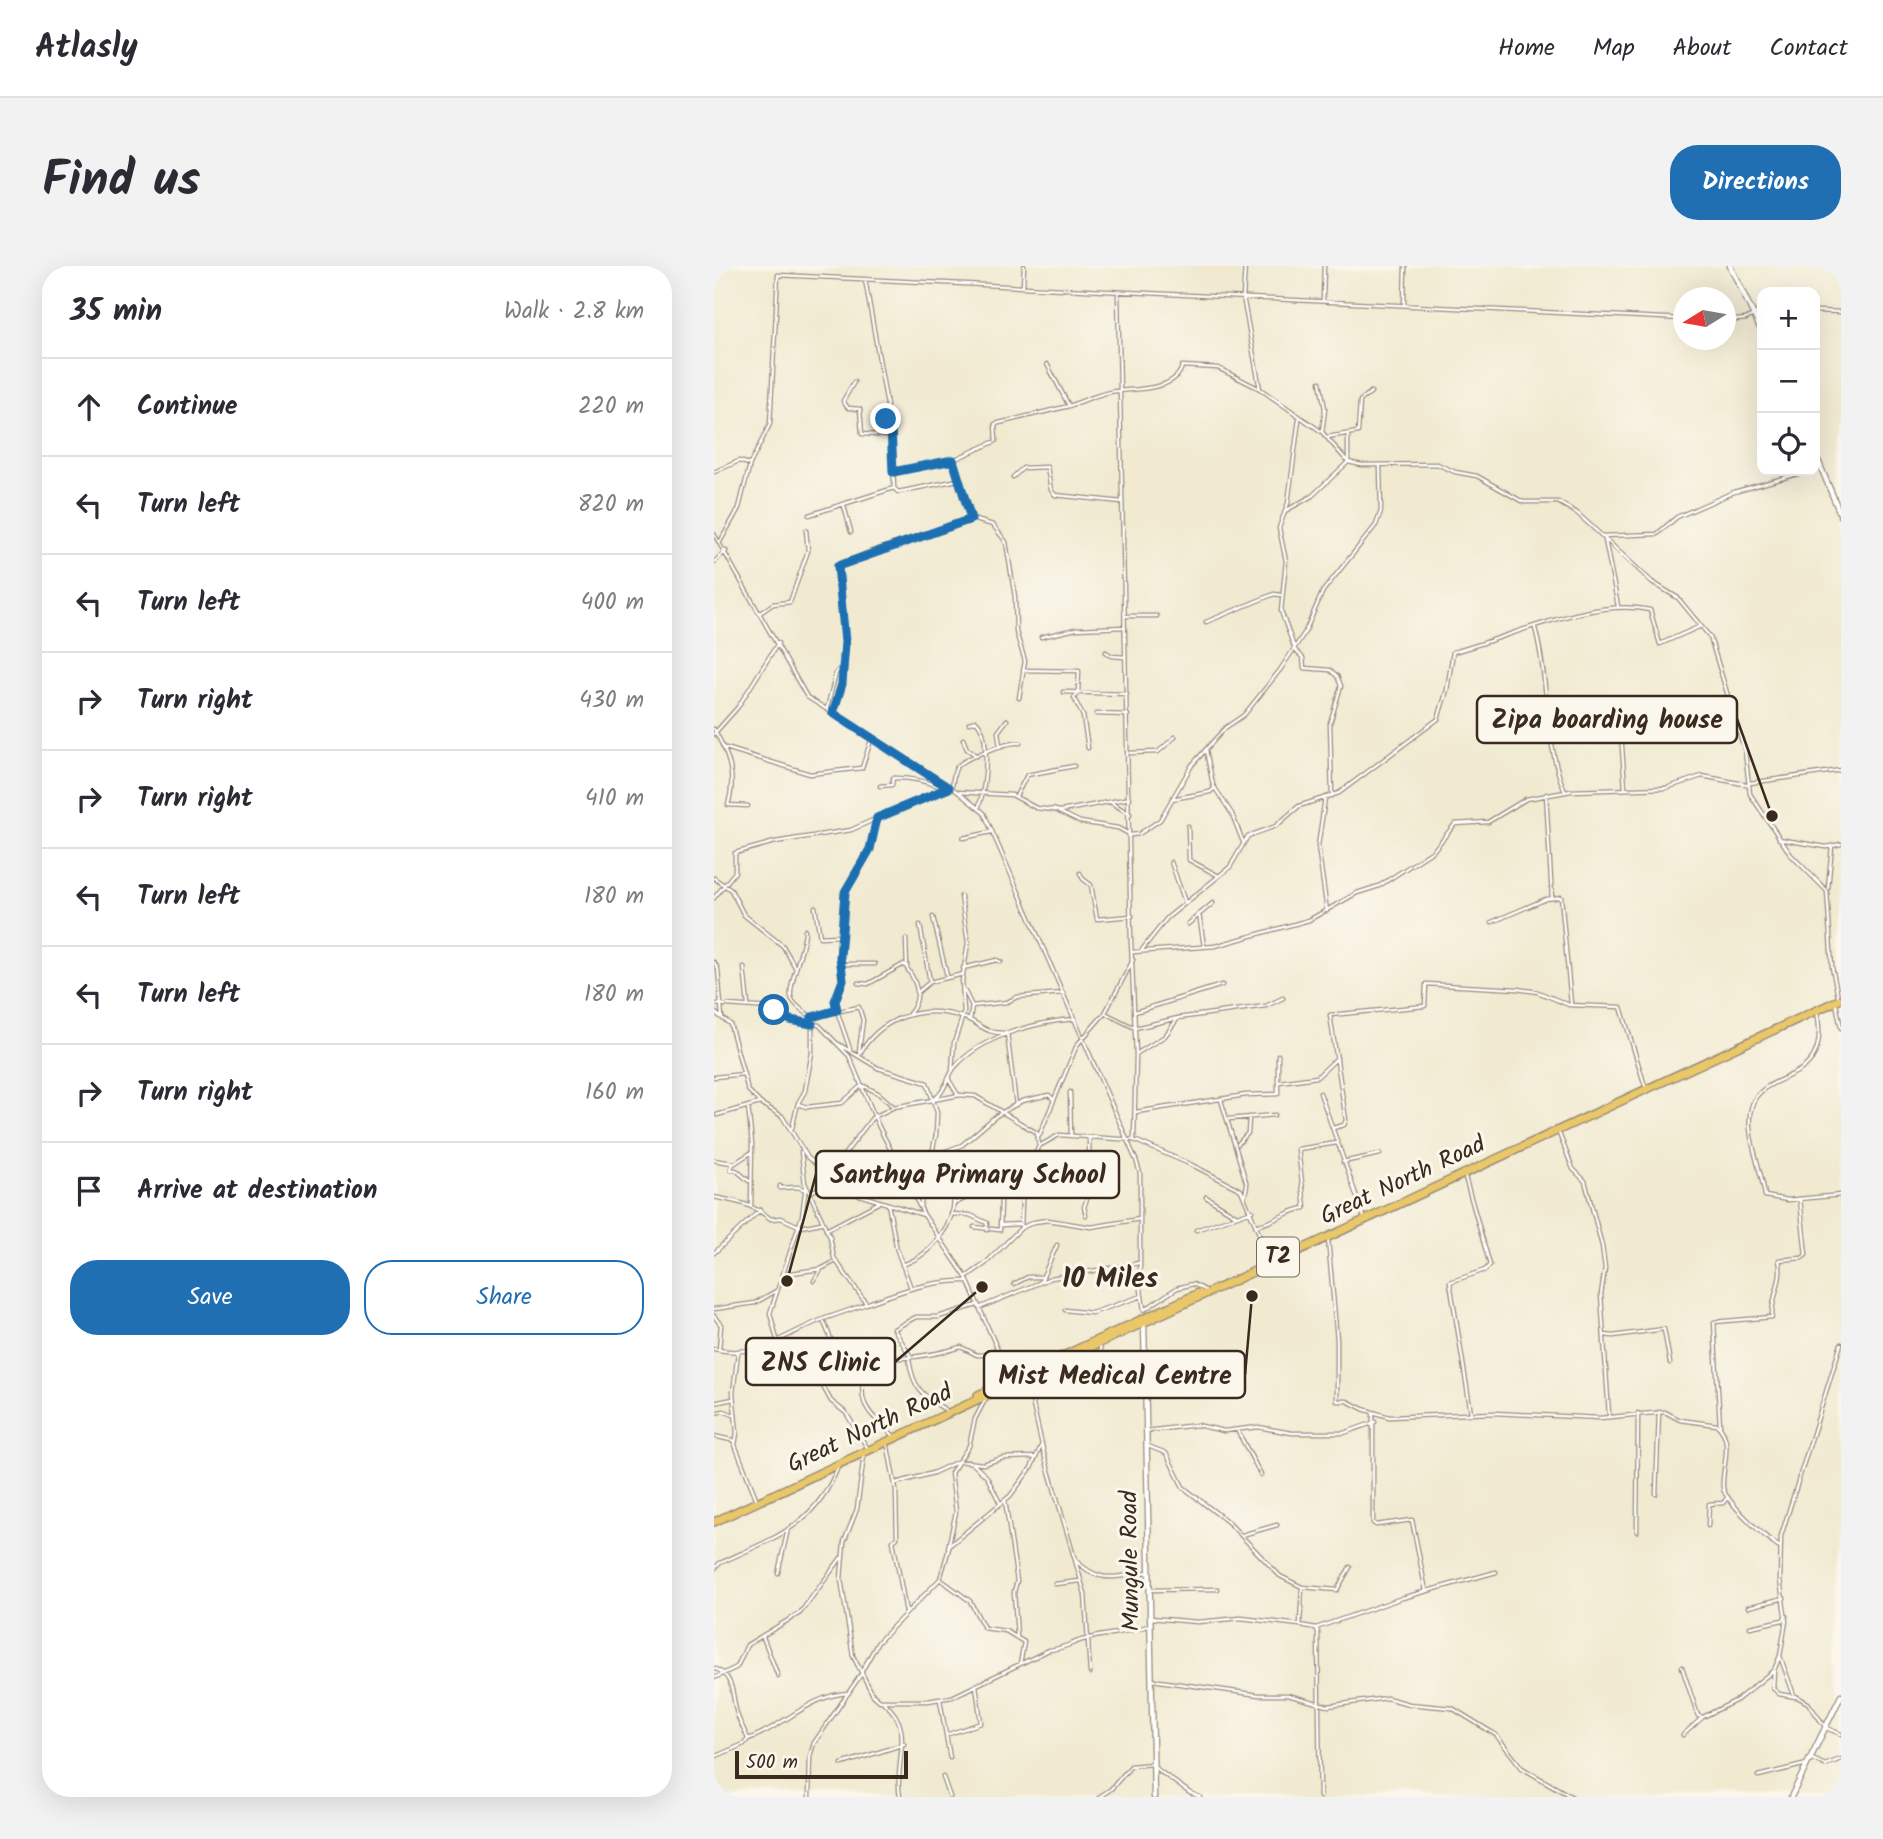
<!DOCTYPE html>
<meta charset="utf-8">
<style>
:root{--surface:#fff;--page:#f2f2f3;--text:#2b2b33;--muted:#7c7c81;--line:#e1e1e2;--accent:#1f6fb2}
body{margin:0;font-family:Kalam,sans-serif;background:var(--page);color:var(--text)}
.controls{position:absolute;right:21px;top:21px;display:grid;overflow:hidden;border-radius:14px;box-shadow:0 7px 28px #0002}
.controls button{width:63px;height:63px;display:grid;place-items:center;padding:0;border:0;border-bottom:2px solid var(--line);background:var(--surface);color:var(--text);font:35px sans-serif}
.compass{position:absolute;left:959px;top:21px;width:63px;height:63px;border-radius:50%;background:var(--surface);box-shadow:0 7px 28px #0002;rotate:259deg}
.scale{position:absolute;left:21px;bottom:18px;width:173px;box-sizing:border-box;padding-left:7px;border:4px solid #3b2a1e;border-top:0;font-size:19px;line-height:24px;white-space:nowrap;color:#3b2a1e;-webkit-text-stroke:5px #fbf7ec;paint-order:stroke}
.stop{position:absolute;width:21px;height:21px;margin:-16px;border:5px solid #1f6fb2;border-radius:50%;background:#fff}
.stop.end{background:#1f6fb2;border-color:#fff;box-shadow:0 2px 7px #0008}
.list{margin:0;padding:0;list-style:none}
h2{display:flex;justify-content:space-between;align-items:center;height:91px;margin:0;padding:0 28px;font-size:30px}
h2 small{font-size:23px;font-weight:400;color:var(--muted)}
.list li{display:grid;grid-template-columns:46px 1fr auto;gap:21px;align-items:center;box-sizing:border-box;height:98px;padding:0 28px;border-top:2px solid var(--line)}
.list b{display:block;font-size:26px;white-space:nowrap}
.list em{font-size:23px;font-style:normal;color:var(--muted)}
.actions{display:flex;gap:14px;padding:21px 28px}
.actions a{flex:1;padding:16px 0;border:2px solid var(--accent);border-radius:28px;text-align:center;font-size:24px;color:var(--accent)}
.actions .main{background:var(--accent);color:#fff}
.icon{flex:none;width:38px;height:38px;fill:none;stroke:currentColor;stroke-width:2;stroke-linecap:round;stroke-linejoin:round}
.map{position:relative;flex:none;width:1127px;height:1531px;overflow:hidden;border-radius:28px}
header{display:flex;align-items:center;gap:42px;box-sizing:border-box;height:98px;padding:0 35px;background:var(--surface);border-bottom:2px solid var(--line)}
header strong{font-size:33px}
nav{display:flex;gap:38px;margin-inline-start:auto;font-size:24px}
.intro{display:flex;align-items:center;justify-content:space-between;box-sizing:border-box;height:168px;padding:0 42px}
h1{margin:0;font-size:49px}
.button{padding:18px 32px;border-radius:28px;background:var(--accent);color:#fff;font-size:24px;font-weight:700}
main{display:flex;gap:42px;padding:0 42px}
aside{flex:1;background:var(--surface);border-radius:28px;box-shadow:0 7px 28px #0002}
.map>svg:first-child{display:block}
.lines{fill:none;stroke-linecap:round;stroke-linejoin:round}
.minor-casing{stroke:#968a78;stroke-width:5}
.tertiary-casing{stroke:#968a78;stroke-width:7}
.trunk-casing{stroke:#968a78;stroke-width:10}
.minor{stroke:#fff;stroke-width:2.5}
.tertiary{stroke:#fff;stroke-width:4.5}
.trunk{stroke:#eac769;stroke-width:7}
.route{stroke:#1f6fb2;stroke-width:9}
.labels{text-anchor:middle;dominant-baseline:central;stroke-width:6;stroke-linejoin:round;paint-order:stroke}
.shield{fill:#fbf7ec;stroke:#75685c;stroke-width:2}
.shield-label{font-size:23px;font-weight:bold;fill:#3b2a1e}
.street-label{font-size:24px;fill:#3b2a1e;stroke:#fbf7ec}
.quarter-label{font-size:28px;font-weight:bold;fill:#3b2a1e;stroke:#fbf7ec}
.leader{fill:none;stroke:#3b2a1e;stroke-width:2.5}
.callout-dot{fill:#3b2a1e;stroke:#fbf7ec;stroke-width:2.5}
.callout{fill:#fbf7ec;stroke:#3b2a1e;stroke-width:2.5}
.callout-label{font-size:26px;text-anchor:middle;font-weight:bold;fill:#3b2a1e}
</style>
<header>
<strong>Atlasly</strong>
<nav><a>Home</a><a>Map</a><a>About</a><a>Contact</a></nav>
</header>
<div class="intro"><h1>Find us</h1><a class="button">Directions</a></div>
<main>
<aside>
<h2>35 min<small>Walk · 2.8 km</small></h2>
<ul class="list">
<li><svg class="icon" aria-label="ahead" viewBox="0 0 24 24"><path d="M12 20V5M6 11l6-6 6 6"/></svg><div><b>Continue</b></div><em>220 m</em></li>
<li><svg class="icon" aria-label="left" viewBox="0 0 24 24"><path d="M17 20v-9H6M10 6l-5 5 5 5"/></svg><div><b>Turn left</b></div><em>820 m</em></li>
<li><svg class="icon" aria-label="left" viewBox="0 0 24 24"><path d="M17 20v-9H6M10 6l-5 5 5 5"/></svg><div><b>Turn left</b></div><em>400 m</em></li>
<li><svg class="icon" aria-label="right" viewBox="0 0 24 24"><path d="M7 20v-9h11M14 6l5 5-5 5"/></svg><div><b>Turn right</b></div><em>430 m</em></li>
<li><svg class="icon" aria-label="right" viewBox="0 0 24 24"><path d="M7 20v-9h11M14 6l5 5-5 5"/></svg><div><b>Turn right</b></div><em>410 m</em></li>
<li><svg class="icon" aria-label="left" viewBox="0 0 24 24"><path d="M17 20v-9H6M10 6l-5 5 5 5"/></svg><div><b>Turn left</b></div><em>180 m</em></li>
<li><svg class="icon" aria-label="left" viewBox="0 0 24 24"><path d="M17 20v-9H6M10 6l-5 5 5 5"/></svg><div><b>Turn left</b></div><em>180 m</em></li>
<li><svg class="icon" aria-label="right" viewBox="0 0 24 24"><path d="M7 20v-9h11M14 6l5 5-5 5"/></svg><div><b>Turn right</b></div><em>160 m</em></li>
<li><svg class="icon" aria-label="arrive" viewBox="0 0 24 24"><path d="M6 21V4h12l-3 4 3 4H6"/></svg><div><b>Arrive at destination</b></div></li>
</ul>
<div class="actions"><a class="main">Save</a><a>Share</a></div>
</aside>
<div class="map">
<svg width="1127" height="1531" viewBox="0 0 1127 1531">
<rect width="100%" height="100%" fill="#fbf7ec"/>
<filter id="ink" filterUnits="userSpaceOnUse"><feTurbulence type="fractalNoise" baseFrequency=".0143" numOctaves="2"/><feDisplacementMap in="SourceGraphic" scale="14" xChannelSelector="R" yChannelSelector="G"/><feConvolveMatrix kernelMatrix="1 2 1 2 8 2 1 2 1" color-interpolation-filters="sRGB"/></filter>
<filter id="wash" filterUnits="userSpaceOnUse"><feTurbulence type="fractalNoise" baseFrequency=".00686" numOctaves="4" result="noise"/><feDisplacementMap in="SourceGraphic" scale="28" xChannelSelector="R" yChannelSelector="G"/><feGaussianBlur stdDeviation="1.57" result="paint"/><feColorMatrix in="noise" values="0 0 0 0 0 0 0 0 0 0 0 0 0 0 0 0 0 1.4 0 .05"/><feComposite in="paint" operator="in"/></filter>
<g filter="url(#wash)">
<rect width="100%" height="100%" fill="#f1ead1"/>
</g>
<g filter="url(#ink)">
<g class="lines">
<defs>
<path id="minor" d="M 531,0 L 529,31 L 546,123
M 151,13 L 173,139 L 171,149 L 178,170 L 180,222 L 184,226 L 244,214
M 309,20 L 310,0
M 404,26 L 417,676 L 422,788 L 420,874
M 609,35 L 610,0
M 690,39 L 691,0
M 1101,45 L 1127,46
M 1012,55 L 1032,53 L 1048,44
M 333,98 L 355,140 C 369,135 388,126 403,125 C 423,123 463,124 468,100 L 504,102 L 546,123 L 608,166 L 634,196 L 648,199 L 723,198 L 741,206 L 763,210 L 809,236 L 844,236 L 863,247 L 938,316 L 964,332 L 996,371 L 1031,486 L 1036,528 L 1077,589 L 1113,625 L 1118,701 L 1124,731
M 140,116 L 129,135 L 134,142 L 146,143 L 148,168 L 178,170
M 606,116 L 611,143 L 608,166
M 613,171 L 644,166 L 646,135 L 657,126
M 0,206 L 25,195 L 35,198
M 179,207 L 239,194 L 282,175 L 281,158 L 355,140
M 299,211 L 309,202 L 333,201 L 337,224 L 341,229 L 408,236
M 130,240 L 137,266
M 573,244 L 598,230 L 634,196 L 634,170
M 95,249 L 180,222
M 258,253 L 279,259 L 292,276 L 301,331 L 302,366 L 311,395 L 305,432
M 0,268 L 93,431 L 244,526 L 270,547 L 422,894 L 426,907 L 426,1017 L 430,1044 L 463,1022 L 479,1018 L 491,1024
M 888,270 L 943,268 L 963,251 L 1020,226 L 1094,205
M 891,274 L 904,340
M 6,276 L 25,242 L 36,198 L 56,158 L 64,9 L 970,53
M 0,296 L 12,285
M 46,347 L 59,338 L 76,336 L 94,285 L 92,264
M 411,350 L 443,350
M 492,356 L 560,328 L 566,329
M 821,362 C 836,416 829,473 851,526
M 327,371 L 362,363 L 411,361
M 580,381 L 567,345 L 572,295 L 565,262 L 574,237 L 585,153
M 580,383 L 589,392 L 590,402 L 616,404 L 623,410 L 627,420 L 616,457 L 618,530
M 392,386 L 398,390 L 411,391
M 309,404 L 365,405 L 364,427 L 360,432 L 369,450 L 374,482
M 349,426 L 413,428
M 113,442 L 122,407 L 128,400
M 119,447 L 128,418 L 131,376 L 124,300 L 156,286 L 255,255 L 257,250 L 239,194
M 382,448 L 414,449
M 906,454 L 911,522
M 255,457 L 262,455 C 278,469 271,522 265,540
M 0,463 C 14,488 23,509 14,539 L 34,540
M 0,468 L 24,441 L 64,377
M 249,473 L 253,483 L 263,490
M 286,481 L 284,466 L 293,454
M 12,482 L 96,508 L 148,502 L 158,471
M 492,484 L 499,519 L 518,548 L 529,576
M 416,487 L 444,486 L 461,471
M 1036,517 L 1127,504
M 237,523 C 240,516 238,507 243,501 C 250,492 295,475 306,477
M 244,526 L 298,529 L 322,542 L 347,545 L 416,532
M 832,528 L 838,632
M 302,530 L 313,509 L 360,500
M 611,532 L 604,580 L 613,645
M 458,533 L 496,526 L 501,522
M 396,536 L 416,548
M 339,543 L 366,556 L 404,562 L 417,569 L 425,568 L 446,554 L 478,499 L 511,462 L 530,449 L 566,404 L 591,366 L 609,325 L 662,259 L 667,245 L 666,201
M 474,560 L 475,594 L 503,609
M 249,572 L 277,566
M 1065,573 L 1112,581 L 1127,578
M 457,596 L 471,636
M 366,607 L 369,613 L 377,619 L 383,653 L 418,650
M 0,612 L 17,624 L 30,649 L 69,680 L 81,701
M 1114,622 L 1118,580
M 0,632 L 21,606 L 21,587 L 61,576 L 137,564 L 230,522 C 213,516 197,511 179,512 L 178,519 L 166,520
M 101,641 L 106,671 L 123,670 L 127,673
M 485,648 L 490,680
M 219,651 L 233,710
M 778,656 L 832,633 L 847,631 L 857,738
M 474,658 L 499,637
M 206,659 L 216,716
M 192,673 L 193,702
M 427,685 L 453,652 L 516,601 L 534,570 L 562,560 L 585,540 L 625,527 L 724,453 L 733,424 L 739,386 C 798,371 878,331 936,344 L 946,378 L 987,360
M 419,686 L 501,680 L 595,654 L 643,627 L 665,620 L 719,585 L 741,558 L 774,556 L 812,533 L 857,525 L 952,522 L 988,510 L 1035,519
M 0,696 L 4,703 L 8,751
M 126,698 L 161,698
M 30,701 L 34,739
M 249,702 L 283,694 L 287,696
M 144,717 L 154,718 L 190,698 C 202,714 210,731 195,748
M 250,724 L 258,740 L 256,753
M 204,726 L 216,716 L 249,708
M 1122,737 L 1127,762
M 0,738 L 56,742 L 80,755 L 105,759 L 135,790 L 165,861 L 210,949 L 252,1011 L 296,1112
M 258,740 L 293,736 L 303,731 L 349,727
M 1103,745 C 1118,823 1051,801 1038,839 C 1029,865 1048,903 1051,930 L 1074,934 L 1127,929
M 0,746 L 16,758 L 34,824 L 46,837 L 68,850 L 94,892 L 142,928 L 210,949
M 421,746 L 508,719
M 391,747 L 421,762 L 464,752 L 552,740 L 569,732
M 98,751 L 145,741 L 149,754 L 145,785
M 121,776 L 164,802 L 213,817 L 223,846 L 222,869 L 206,941
M 136,783 L 121,739 L 129,714 L 126,690 L 131,626 L 156,584 L 163,553
M 422,788 L 451,770 L 464,752
M 145,789 C 166,751 208,738 248,751 C 267,757 269,768 293,767 L 302,839
M 238,805 L 240,777 L 250,746 L 248,715 L 254,677 L 247,630
M 0,811 L 30,808
M 235,814 L 244,829
M 565,816 L 603,811 L 623,792
M 356,826 L 357,870
M 606,827 L 651,954
M 220,833 C 231,827 233,811 241,801 C 268,770 321,756 361,753
M 507,834 L 533,919 L 531,929
M 84,838 L 93,841 L 128,837 L 148,819 L 164,827 L 180,841
M 34,840 L 38,878 L 37,940
M 422,846 L 532,829 L 564,828 L 564,789
M 3,849 L 46,837
M 515,853 L 561,849
M 78,862 L 84,837 L 91,825 L 98,786 L 98,751 C 92,747 79,739 77,731 C 74,718 92,678 91,664
M 619,862 L 630,859 L 632,854 L 616,749 L 711,740 L 712,718 L 803,723 L 824,726 L 855,739 L 907,741 L 931,820
M 844,865 L 859,903 L 871,915 L 888,980 L 891,1002 L 887,1028 L 895,1149
M 325,870 L 363,779 L 391,747 L 419,694
M 524,878 L 534,867 L 535,851
M 87,886 L 91,917 L 116,971 L 120,992 L 152,1037
M 0,894 L 18,897
M 629,896 L 666,888
M 217,897 L 224,888 L 248,879 L 282,850 L 308,835 L 335,829 L 340,834
M 751,911 L 776,999 L 771,1004 L 736,1016 L 757,1147
M 119,913 L 129,890 L 158,852 L 180,841 L 246,829 L 261,830 L 323,867 L 325,880
M 35,915 L 22,904 L 17,904 L 18,899 L 38,886
M 66,920 L 66,922 L 84,921 L 92,924
M 131,920 L 145,904 L 185,903
M 97,926 L 119,915
M 0,931 C 24,936 36,937 57,953 L 67,952 L 87,961 L 107,957
M 492,931 L 523,950
M 174,938 L 183,984 L 197,1022
M 240,938 L 254,931
M 237,948 L 256,949 L 273,957 L 273,964
M 372,949 L 370,941 L 376,924 L 375,872
M 287,959 L 307,958
M 544,959 C 564,955 569,946 591,942 L 584,883 L 623,877
M 260,961 L 286,964 L 287,935
M 307,962 L 309,913 L 325,880 L 345,869 L 420,874 L 478,899 L 527,924 L 557,997
M 112,964 L 164,937
M 482,964 L 538,945
M 614,973 L 623,1074 L 623,1135 L 633,1135 L 649,1143 L 675,1151 L 780,1147 L 886,1152 L 951,1146 L 966,1154 L 1003,1159 C 1021,1174 1007,1202 1009,1222 C 1011,1235 1054,1274 1066,1281
M 0,987 L 46,944
M 188,999 C 218,989 245,956 239,923
M 69,1008 L 107,1003
M 252,1011 L 271,998 L 307,962 L 320,956 L 334,954 L 377,961 L 426,953
M 100,1015 L 107,1003 L 122,995
M 327,1015 L 343,979
M 300,1018 L 314,1011 L 329,1011
M 265,1042 L 337,1012 L 425,997
M 0,1043 L 41,1037 L 62,1025
M 351,1044 L 378,1047 L 428,1030
M 0,1050 L 7,1059 L 5,1084
M 110,1056 L 124,1091 L 131,1093 C 171,1094 209,1093 247,1081 L 263,1089 L 285,1088
M 890,1069 L 899,1070 L 950,1063 L 956,1097
M 386,1078 C 387,1098 388,1111 406,1122 L 430,1117
M 54,1082 L 106,1115 L 117,1135 L 132,1147 L 154,1183
M 0,1083 C 47,1094 74,1065 115,1051 C 160,1037 204,1013 254,1015
M 24,1086 L 19,1127 L 23,1167 L 21,1179 L 42,1232
M 67,1089 L 56,1047 L 88,950 L 92,920
M 197,1091 L 180,1063 L 202,1051 L 224,1051 L 263,1039
M 153,1092 C 145,1134 144,1139 179,1169
M 195,1092 C 198,1121 208,1130 232,1144
M 313,1112 L 330,1188 L 371,1328 L 376,1407
M 0,1137 L 19,1133
M 659,1146 L 659,1257 L 662,1259 L 698,1254 L 712,1325
M 0,1147 L 10,1145 L 20,1149
M 1006,1160 L 1000,1056 L 1058,1051 C 1057,1030 1070,1015 1065,994 L 1088,992 L 1092,989 L 1086,933
M 523,1164 L 547,1209
M 432,1165 L 483,1159 L 510,1165 L 544,1161 L 578,1167 L 630,1167 L 661,1156
M 0,1170 L 21,1175
M 173,1176 L 182,1224 L 183,1272 L 179,1275 L 192,1346
M 434,1180 L 452,1187 L 469,1221 L 515,1257 L 566,1310 L 588,1321 L 623,1324 L 636,1301
M 150,1189 L 143,1243 L 130,1276 L 127,1313 L 139,1390 L 159,1429 L 166,1435 L 214,1435 L 238,1431 L 335,1384 C 349,1383 359,1376 372,1373 C 394,1367 415,1367 437,1359
M 259,1198 L 273,1211 L 286,1237
M 182,1217 L 219,1207 L 245,1195 L 269,1198 L 289,1192 L 322,1191
M 942,1228 L 945,1146
M 291,1234 L 303,1315 L 300,1326 L 303,1370
M 994,1260 L 995,1238 L 1009,1237 L 1014,1231
M 923,1266 L 924,1147
M 528,1269 L 563,1259
M 234,1282 L 242,1246 L 237,1207 L 255,1180 L 261,1153 L 272,1132
M 361,1294 C 388,1320 402,1310 435,1306
M 0,1303 L 6,1297 C 60,1272 101,1260 124,1201
M 64,1307 L 74,1263
M 226,1313 L 256,1335 L 270,1362 L 292,1365 L 310,1376 L 306,1398
M 341,1318 L 366,1315
M 588,1321 L 586,1359 L 602,1362 L 604,1366 L 606,1531
M 436,1324 L 504,1323
M 1034,1341 L 1070,1332
M 436,1352 L 484,1356 L 527,1352 L 586,1359
M 1036,1361 L 1069,1354 L 1072,1350
M 602,1362 L 688,1332 L 782,1306
M 49,1371 L 64,1410
M 1066,1390 L 1080,1429 L 1094,1437 L 1112,1462 L 1127,1468
M 968,1401 L 984,1450 L 989,1451
M 0,1402 C 23,1411 17,1433 24,1451 C 27,1459 31,1465 34,1473 L 30,1478 L 0,1491
M 148,1405 L 164,1376 L 226,1313 L 236,1279 L 296,1230 L 317,1202 L 328,1178
M 0,1412 L 23,1401 L 33,1379 L 86,1347 L 127,1292
M 438,1414 L 545,1429 L 574,1429 L 614,1440 L 673,1432 L 695,1438 L 738,1442 L 782,1469 L 808,1502 L 858,1531
M 1082,1431 L 1065,1428 L 1059,1422 L 1060,1404 L 1066,1390 L 1072,1355 L 1066,1314 L 1067,1270 L 1127,1078
M 226,1434 L 236,1492
M 170,1437 C 203,1463 179,1497 186,1531
M 232,1469 L 267,1457 L 262,1419
M 969,1469 L 989,1451 L 1023,1434 L 1060,1404
M 34,1473 C 68,1462 97,1428 135,1427
M 1098,1493 L 1111,1499 L 1127,1493
M 128,1498 L 190,1478
M 440,1501 L 476,1527 L 486,1531
M 1044,1510 L 1093,1498
M 229,1511 L 236,1531
M 0,1528 L 8,1531
M 95,1531 L 96,1490 L 100,1477 L 148,1407
M 385,1531 L 397,1523 L 417,1500 L 438,1498"/>
<path id="tertiary" d="M 1016,0 L 1048,66
M 1101,187 L 1127,250
M 430,1058 L 440,1531
M 1077,1531 L 1127,1430"/>
<path id="trunk" d="M 264,1129 L 485,1027
M 0,1256 L 1127,733"/>
</defs>
<use href="#minor" class="minor-casing"/>
<use href="#tertiary" class="tertiary-casing"/>
<use href="#trunk" class="trunk-casing"/>
<use href="#minor" class="minor"/>
<use href="#tertiary" class="tertiary"/>
<use href="#trunk" class="trunk"/>
</g>
</g>
<g class="lines" filter="url(#ink)">
<path class="route" d="M 60,744 L 76,754 L 98,758 L 98,751 L 123,744 L 121,735 L 129,714 L 126,691 L 131,626 L 156,583 L 163,552 L 235,522 L 119,447 L 128,418 L 131,376 L 124,300 L 257,253 L 239,194 L 179,206 L 177,160 L 172,153"/>
</g>
<g class="labels">
<rect class="shield" x="543" y="971.5" width="42" height="39" rx="5"/>
<g class="shield-label">
<text x="564" y="991">T2</text>
</g>
<g class="street-label">
<text transform="translate(689 915) rotate(-25)">Great North Road</text>
<text transform="translate(156 1163) rotate(-25)">Great North Road</text>
<text transform="translate(417 1295) rotate(-91)">Mungule Road</text>
</g>
<g class="quarter-label">
<text x="396" y="1013">10 Miles</text>
</g>
</g>
<path class="leader" d="M1058 550L1023 453M73 1015L102 908M268 1021L181 1096M538 1030L531 1109"/>
<g class="callout-dot">
<circle cx="1058" cy="550" r="7"/>
<circle cx="73" cy="1015" r="7"/>
<circle cx="268" cy="1021" r="7"/>
<circle cx="538" cy="1030" r="7"/>
</g>
<g class="callout">
<rect x="763" y="430" width="260" height="47" rx="7"/>
<rect x="102" y="885" width="303" height="47" rx="7"/>
<rect x="32" y="1072" width="149" height="47" rx="7"/>
<rect x="270" y="1085" width="261" height="47" rx="7"/>
</g>
<g class="callout-label">
<text x="893" y="462">Zipa boarding house</text>
<text x="254" y="917">Santhya Primary School</text>
<text x="107" y="1105">ZNS Clinic</text>
<text x="401" y="1118">Mist Medical Centre</text>
</g>
</svg>
<div class="controls">
<button>+</button>
<button>−</button>
<button><svg class="icon" aria-label="locate" viewBox="0 0 24 24"><circle cx="12" cy="12" r="6"/><path d="M12 2v4M12 18v4M2 12h4M18 12h4"/></svg></button>
</div>
<svg class="compass" viewBox="-18 -18 36 36"><path d="M0-13l5 13h-10z" fill="#e53935"/><path d="M0 13l5-13h-10z" fill="#7c7c81"/></svg>
<div class="scale">500 m</div>
<div class="stop" style="left:60px;top:744px"></div>
<div class="stop end" style="left:172px;top:153px"></div>
</div>
</main>
